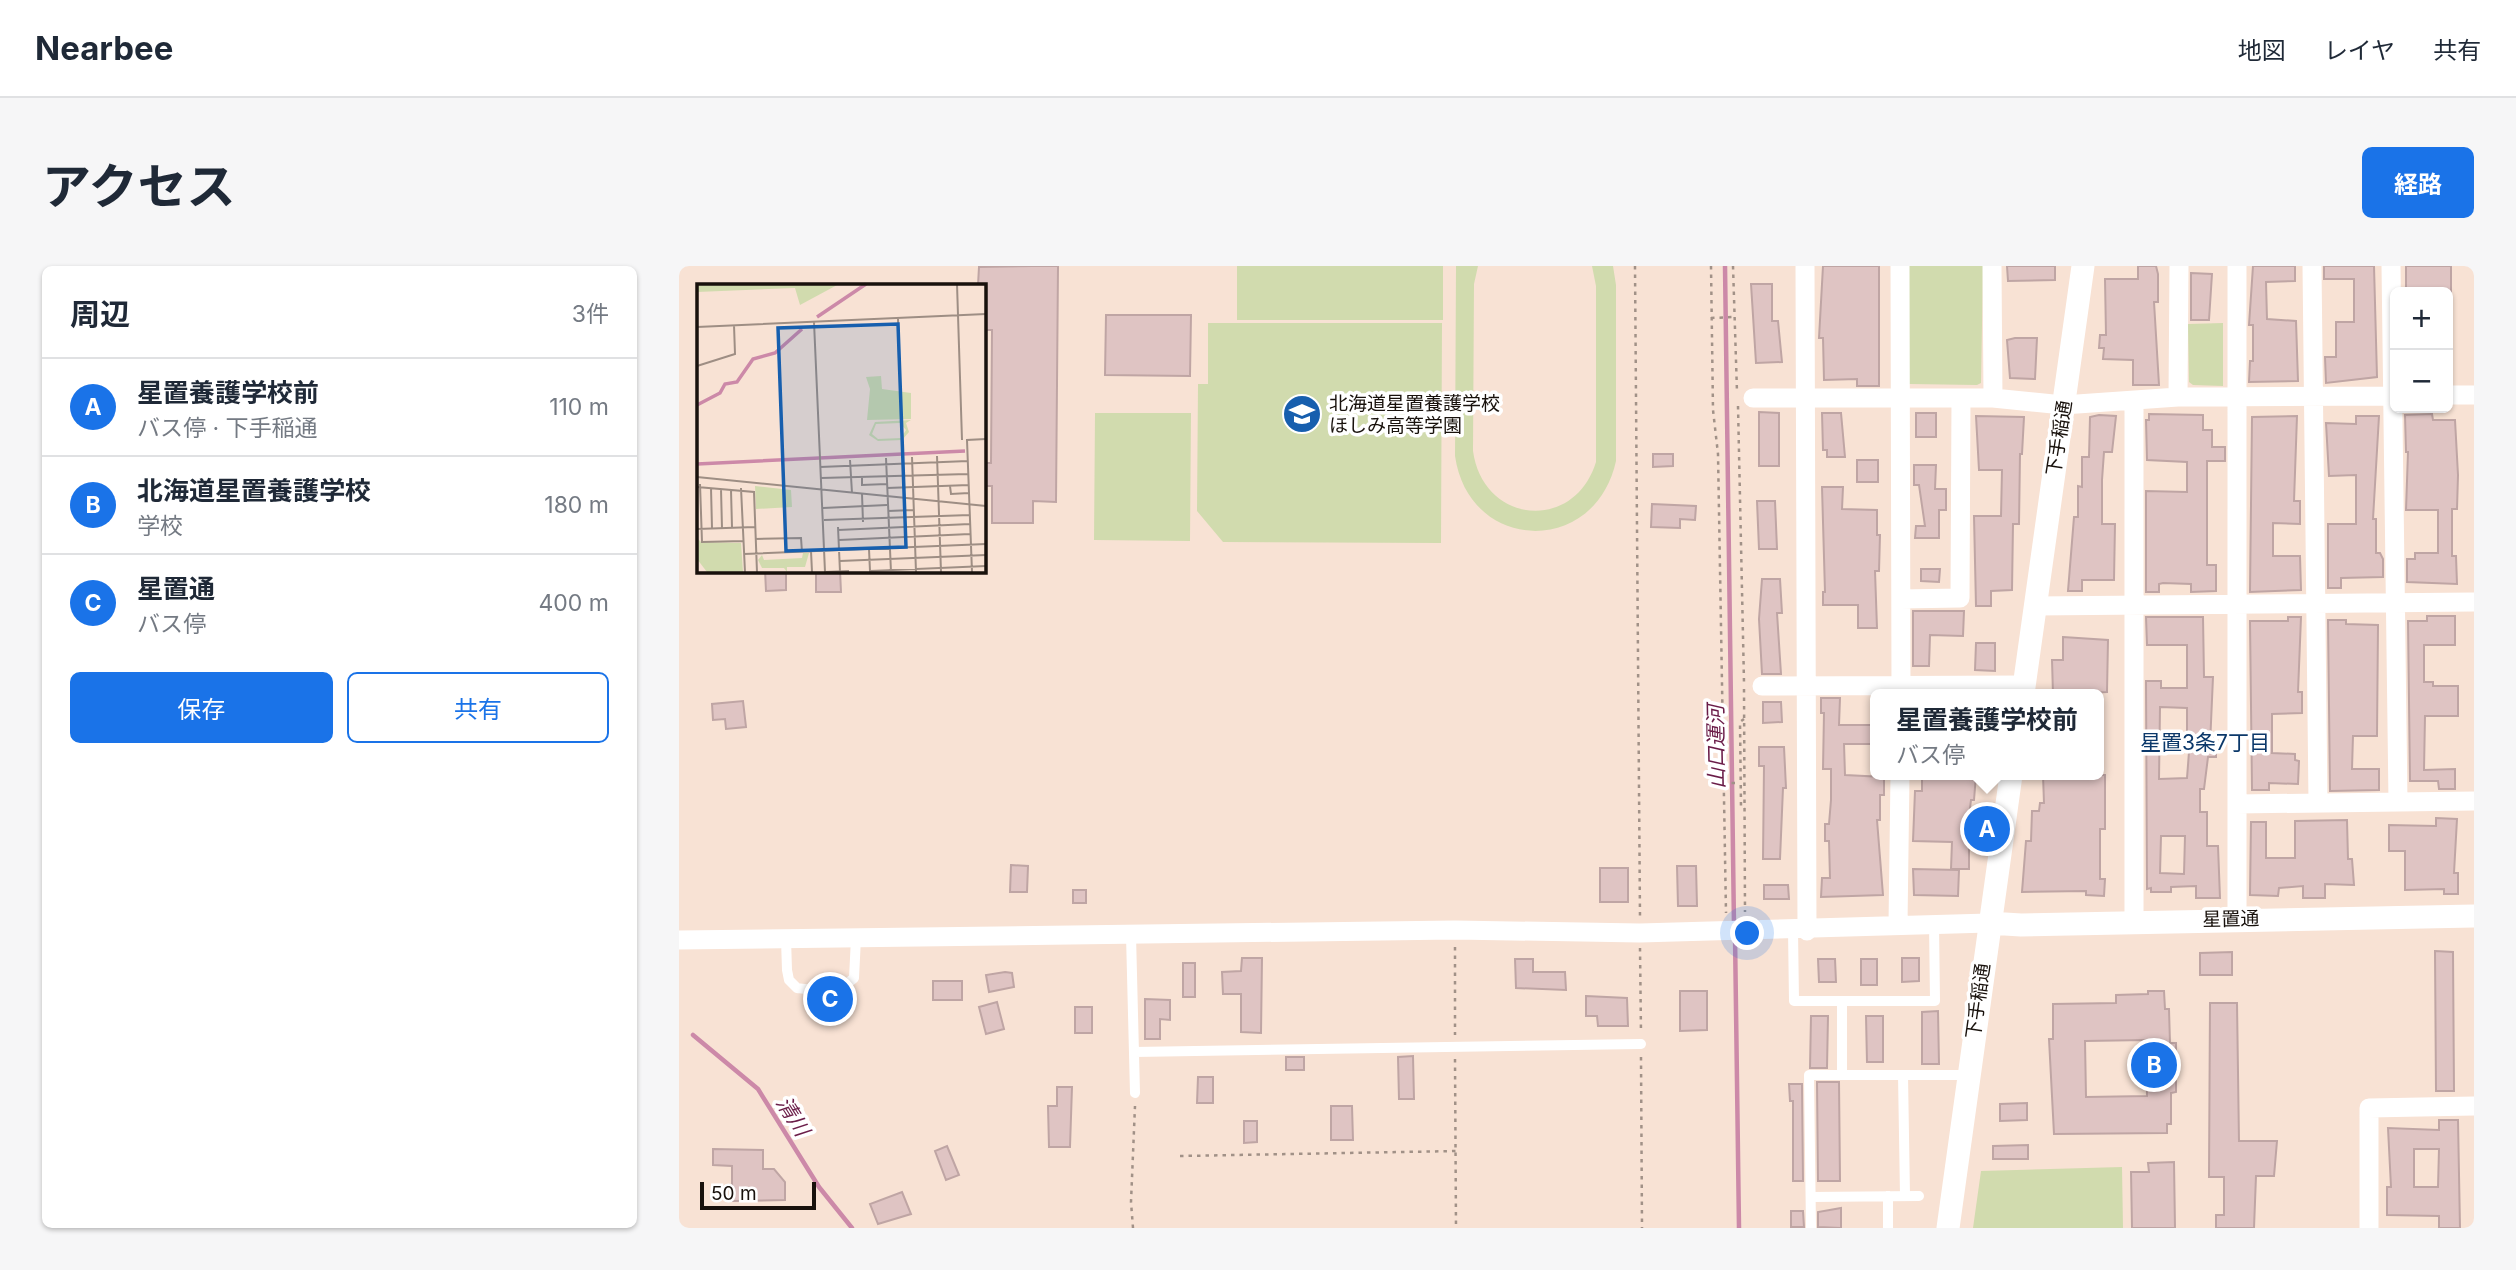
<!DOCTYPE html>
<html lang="ja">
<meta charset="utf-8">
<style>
:root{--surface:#fff;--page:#f6f6f7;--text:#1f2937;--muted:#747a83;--line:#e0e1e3;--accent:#1a73e8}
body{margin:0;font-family:Inter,"Noto Sans JP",sans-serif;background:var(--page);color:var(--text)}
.controls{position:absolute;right:21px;top:21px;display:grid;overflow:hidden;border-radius:10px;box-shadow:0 2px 5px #0004}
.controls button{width:63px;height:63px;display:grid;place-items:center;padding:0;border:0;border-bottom:2px solid var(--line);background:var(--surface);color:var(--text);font:35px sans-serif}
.scale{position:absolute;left:21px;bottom:18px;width:116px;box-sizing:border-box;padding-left:7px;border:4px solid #18110c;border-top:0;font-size:19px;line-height:24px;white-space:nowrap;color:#18110c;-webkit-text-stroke:5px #fff;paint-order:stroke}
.you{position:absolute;left:1069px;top:668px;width:24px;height:24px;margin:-18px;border:5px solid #fff;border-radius:50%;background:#1a73e8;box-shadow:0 0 0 10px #1a73e833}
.badge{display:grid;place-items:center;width:46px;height:46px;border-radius:50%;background:var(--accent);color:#fff;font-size:23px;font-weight:700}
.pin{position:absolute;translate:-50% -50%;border:4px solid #fff;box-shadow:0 2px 7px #0006}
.popup{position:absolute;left:1191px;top:423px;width:234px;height:91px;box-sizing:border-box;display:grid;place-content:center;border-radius:10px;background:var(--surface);filter:drop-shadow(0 2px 5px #0005);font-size:23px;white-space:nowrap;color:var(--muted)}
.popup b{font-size:26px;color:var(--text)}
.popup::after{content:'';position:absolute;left:50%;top:100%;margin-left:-14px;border:14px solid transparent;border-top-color:var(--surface)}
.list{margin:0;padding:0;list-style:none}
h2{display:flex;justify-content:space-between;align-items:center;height:91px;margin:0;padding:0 28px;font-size:30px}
h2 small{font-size:23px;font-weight:400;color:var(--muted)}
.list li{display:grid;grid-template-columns:46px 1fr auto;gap:21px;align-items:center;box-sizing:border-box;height:98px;padding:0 28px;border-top:2px solid var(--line)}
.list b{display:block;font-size:26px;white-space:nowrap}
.list p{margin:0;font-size:23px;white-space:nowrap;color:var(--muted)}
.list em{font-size:23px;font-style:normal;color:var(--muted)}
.actions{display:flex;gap:14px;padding:21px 28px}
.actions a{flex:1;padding:16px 0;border:2px solid var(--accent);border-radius:10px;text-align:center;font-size:24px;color:var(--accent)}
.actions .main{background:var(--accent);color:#fff}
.map{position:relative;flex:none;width:1795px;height:962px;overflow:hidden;border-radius:10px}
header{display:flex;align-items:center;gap:42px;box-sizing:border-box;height:98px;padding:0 35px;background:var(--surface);border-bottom:2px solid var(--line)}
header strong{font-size:33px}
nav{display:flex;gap:38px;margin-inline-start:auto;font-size:24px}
.intro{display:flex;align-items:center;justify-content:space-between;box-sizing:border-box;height:168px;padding:0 42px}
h1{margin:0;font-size:49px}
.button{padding:18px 32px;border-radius:10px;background:var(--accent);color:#fff;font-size:24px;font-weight:700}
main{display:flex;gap:42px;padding:0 42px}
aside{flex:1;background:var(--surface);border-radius:10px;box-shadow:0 2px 5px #0004}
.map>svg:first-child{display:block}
.green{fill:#d1dbae}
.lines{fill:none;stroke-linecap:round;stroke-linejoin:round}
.stream{stroke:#cc89a8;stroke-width:4.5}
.building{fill:#dfc4c3;stroke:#bfa5a4;stroke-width:2;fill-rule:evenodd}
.path{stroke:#a19187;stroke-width:2.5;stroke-dasharray:3.5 5;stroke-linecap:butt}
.service{stroke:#fff;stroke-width:10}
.minor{stroke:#fff;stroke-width:19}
.tertiary{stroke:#fff;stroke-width:23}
.labels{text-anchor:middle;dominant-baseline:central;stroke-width:7;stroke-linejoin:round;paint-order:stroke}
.poi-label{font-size:19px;fill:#18110c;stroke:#fff;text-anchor:start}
.street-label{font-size:19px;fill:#18110c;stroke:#fff}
.neighbourhood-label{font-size:21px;fill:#0b386a;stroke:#fff}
.water-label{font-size:21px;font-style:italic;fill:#6a1c48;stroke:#fff}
.inset-river{fill:none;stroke:#cc89a8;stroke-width:3.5}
.inset-road{fill:none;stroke:#9e8e84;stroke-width:2}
.view{fill:#175fae;fill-opacity:0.15;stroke:#175fae;stroke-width:3.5}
.inset-edge{fill:none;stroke:#18110c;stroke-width:3.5}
</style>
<header>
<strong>Nearbee</strong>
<nav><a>地図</a><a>レイヤ</a><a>共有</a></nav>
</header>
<div class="intro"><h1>アクセス</h1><a class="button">経路</a></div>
<main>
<aside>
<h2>周辺<small>3件</small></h2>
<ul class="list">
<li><span class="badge">A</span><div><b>星置養護学校前</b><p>バス停 · 下手稲通</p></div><em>110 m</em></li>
<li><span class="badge">B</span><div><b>北海道星置養護学校</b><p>学校</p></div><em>180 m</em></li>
<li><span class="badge">C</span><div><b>星置通</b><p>バス停</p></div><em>400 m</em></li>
</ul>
<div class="actions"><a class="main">保存</a><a>共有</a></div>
</aside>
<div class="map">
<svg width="1795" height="962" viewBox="0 0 1795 962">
<rect width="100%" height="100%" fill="#f8e2d4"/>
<path class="green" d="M 558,0 L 764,0 L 764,54 L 558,54 Z
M 777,0 L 799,0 L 795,18 L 794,185 C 804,258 895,267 917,196 L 917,20 L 913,0 L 934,0 L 937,19 L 937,195 C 916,291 790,287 776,190 Z
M 1229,0 L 1304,0 L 1302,117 L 1298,119 L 1230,118 Z
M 529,57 L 763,57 L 762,277 L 544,276 L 518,245 L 519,118 L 529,118 Z
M 1544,57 L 1544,120 L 1514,119 L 1510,116 L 1509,58 Z
M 416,147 L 512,147 L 511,275 L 415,274 Z
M 1443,901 L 1444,962 L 1294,962 L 1302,905 Z"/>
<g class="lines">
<path class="stream" d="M 1046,0 L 1055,660
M 1056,669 L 1060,962
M 14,769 L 79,823 L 140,921 L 173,962"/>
</g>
<path class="building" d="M 354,0 L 379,0 L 377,236 L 354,235 L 354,257 L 313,257 L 313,220 L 304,220 L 304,197 L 312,197 L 313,64 L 304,64 L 304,19 L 299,19 L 300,1 Z
M 1144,0 L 1200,0 L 1200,120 L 1178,120 L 1178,113 L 1145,114 L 1144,72 L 1140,72 Z
M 1328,0 L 1376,0 L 1376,14 L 1329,15 Z
M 1459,0 L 1477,0 L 1479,8 L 1479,36 L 1475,36 L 1480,119 L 1454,119 L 1454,94 L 1424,93 L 1425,82 L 1420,82 L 1421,69 L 1427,69 L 1426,13 L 1459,13 Z
M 1574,0 L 1616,0 L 1616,15 L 1587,16 L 1588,53 L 1617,55 L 1619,115 L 1570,116 L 1571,95 L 1574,95 L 1574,59 L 1570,59 Z
M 1645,0 L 1695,0 L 1698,111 L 1647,117 L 1646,91 L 1657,91 L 1657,56 L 1675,56 L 1675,13 L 1645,13 Z
M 1727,0 L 1772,0 L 1772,26 L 1727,26 Z
M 1512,7 L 1533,8 L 1530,54 L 1512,54 Z
M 1072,18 L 1093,18 L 1093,55 L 1099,55 L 1103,96 L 1077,97 Z
M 427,49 L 512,49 L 511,110 L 426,109 Z
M 1336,72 L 1358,72 L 1356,113 L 1331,112 L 1328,74 Z
M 1080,146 L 1100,147 L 1100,200 L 1080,200 Z
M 1143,147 L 1162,147 L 1166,191 L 1148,191 L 1148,184 L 1144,184 Z
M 1237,147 L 1257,147 L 1257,171 L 1237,171 Z
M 1470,148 L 1524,149 L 1524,164 L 1533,164 L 1533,181 L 1546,181 L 1546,195 L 1528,195 L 1528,299 L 1537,299 L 1537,325 L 1512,326 L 1512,318 L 1484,317 L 1480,318 L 1480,326 L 1467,326 L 1467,225 L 1508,226 L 1508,196 L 1468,194 L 1467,154 L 1470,154 Z
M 1753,148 L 1754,154 L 1776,154 L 1779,209 L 1778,243 L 1773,243 L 1773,290 L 1777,290 L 1778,318 L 1728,316 L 1728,293 L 1736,293 L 1736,287 L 1759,287 L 1759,244 L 1727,244 L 1729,186 L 1727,186 L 1726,149 Z
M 1420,149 L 1437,150 L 1433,186 L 1425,186 L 1423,214 L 1423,258 L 1436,258 L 1435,314 L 1403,314 L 1403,325 L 1389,325 L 1395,251 L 1399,251 L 1399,220 L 1403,221 L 1403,191 L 1410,191 L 1411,151 Z
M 1297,150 L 1345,151 L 1343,188 L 1341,188 L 1340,258 L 1334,258 L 1333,324 L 1312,325 L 1312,340 L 1297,340 L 1295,250 L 1322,250 L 1323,204 L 1300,204 Z
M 1618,150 L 1615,235 L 1621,235 L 1621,258 L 1594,257 L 1594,290 L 1621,290 L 1622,324 L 1571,326 L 1573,151 Z
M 1677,150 L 1700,150 L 1694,253 L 1697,253 L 1697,287 L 1701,287 L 1704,293 L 1704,311 L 1662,312 L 1662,322 L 1649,322 L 1649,258 L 1677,258 L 1677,209 L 1650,210 L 1647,157 L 1677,158 Z
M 974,188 L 994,188 L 994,200 L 974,201 Z
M 1178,194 L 1199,194 L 1199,216 L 1178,216 Z
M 1235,199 L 1257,199 L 1256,223 L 1267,223 L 1267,244 L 1260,244 L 1260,272 L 1236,272 L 1237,260 L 1246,260 L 1240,219 L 1235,219 Z
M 1143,221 L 1164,221 L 1163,243 L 1198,244 L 1198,269 L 1201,269 L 1200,305 L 1196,305 L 1198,362 L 1179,362 L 1179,339 L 1144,339 L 1144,326 L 1146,326 Z
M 1078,235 L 1096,235 L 1098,283 L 1080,283 Z
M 973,238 L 1017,240 L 1016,254 L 1001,253 L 1001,262 L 972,261 Z
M 1242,303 L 1261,303 L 1260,316 L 1242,315 Z
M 86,304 L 107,304 L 107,324 L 87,325 Z
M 137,304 L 161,304 L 162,326 L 137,326 Z
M 1083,313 L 1101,313 L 1103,347 L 1098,347 L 1102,408 L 1083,408 L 1080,353 Z
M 1234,345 L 1285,345 L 1284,370 L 1251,369 L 1250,400 L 1234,400 Z
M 1748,350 L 1776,350 L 1776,379 L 1745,379 L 1745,416 L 1754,416 L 1754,420 L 1779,420 L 1779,450 L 1746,450 L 1745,504 L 1776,503 L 1776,523 L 1760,523 L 1759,515 L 1731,515 L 1729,355 L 1748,355 Z
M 1467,351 L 1524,351 L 1525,411 L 1534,411 L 1531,479 L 1537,479 L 1537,491 L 1529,491 L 1525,523 L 1521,523 L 1521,546 L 1528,546 L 1528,580 L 1539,580 L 1541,632 L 1517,632 L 1517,620 L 1492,621 L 1492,626 L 1472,626 L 1472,622 L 1468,623 L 1467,415 L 1482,415 L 1482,422 L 1508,422 L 1508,379 L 1468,379 ZM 1481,441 L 1508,442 L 1508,473 L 1511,473 L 1508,512 L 1480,513 ZM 1482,570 L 1506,570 L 1505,608 L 1481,607 Z
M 1609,351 L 1622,351 L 1619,426 L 1623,426 L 1623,447 L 1593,448 L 1593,487 L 1616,488 L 1616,494 L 1620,495 L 1619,518 L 1590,517 L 1590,524 L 1573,524 L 1571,355 L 1609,355 Z
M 1649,354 L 1667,354 L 1667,358 L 1699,359 L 1698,470 L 1674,470 L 1673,503 L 1700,503 L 1700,524 L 1651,525 Z
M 1384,371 L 1429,374 L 1428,426 L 1374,428 L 1373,394 L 1384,394 Z
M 1297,377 L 1316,377 L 1316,405 L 1296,404 Z
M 1142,432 L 1161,432 L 1160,459 L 1196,459 L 1196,478 L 1165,478 L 1166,509 L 1205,511 L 1205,529 L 1201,529 L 1201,554 L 1198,554 L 1204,629 L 1142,631 L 1143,612 L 1151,612 L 1150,575 L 1146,575 L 1146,558 L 1150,558 L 1152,534 L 1152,503 L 1144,503 L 1145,447 L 1142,447 Z
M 64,435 L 67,461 L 47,463 L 46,453 L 34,454 L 33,438 Z
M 1084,436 L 1102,436 L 1103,456 L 1084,457 Z
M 1080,481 L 1105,481 L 1107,522 L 1104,522 L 1101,593 L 1084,593 L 1085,500 L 1080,500 Z
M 1243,509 L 1297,509 L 1295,534 L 1292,534 L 1290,550 L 1290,603 L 1272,603 L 1273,576 L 1234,575 L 1236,525 L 1243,525 Z
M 1364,509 L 1426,509 L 1426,563 L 1421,563 L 1421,613 L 1426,613 L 1425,630 L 1407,629 L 1407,625 L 1343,626 L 1347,575 L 1352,575 L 1353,545 L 1360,545 L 1361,537 L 1365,537 Z
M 1757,552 L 1778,553 L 1775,607 L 1779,607 L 1779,628 L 1765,628 L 1765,623 L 1726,624 L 1726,585 L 1710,585 L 1710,559 L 1757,560 Z
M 1668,554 L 1669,593 L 1673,593 L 1675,619 L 1646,618 L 1646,632 L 1624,632 L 1624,620 L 1600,622 L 1599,630 L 1571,629 L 1572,556 L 1587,556 L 1587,592 L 1616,592 L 1616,555 Z
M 332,599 L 349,600 L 348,626 L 331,626 Z
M 998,600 L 1017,600 L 1018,640 L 999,640 Z
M 921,602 L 949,602 L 949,636 L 921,636 Z
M 1234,603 L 1280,604 L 1279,630 L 1235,629 Z
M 1085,619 L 1109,619 L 1110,633 L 1085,633 Z
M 394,624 L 407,624 L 407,637 L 394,637 Z
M 1756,685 L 1774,686 L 1775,825 L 1757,825 Z
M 1553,686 L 1553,709 L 1521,709 L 1521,687 Z
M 563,692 L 583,692 L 582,767 L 562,766 L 562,728 L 544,728 L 543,706 L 562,705 Z
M 1223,692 L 1240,692 L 1240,715 L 1223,716 Z
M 836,693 L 854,693 L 854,706 L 886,706 L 887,724 L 837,722 Z
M 1139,693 L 1156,693 L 1157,716 L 1140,716 Z
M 1182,693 L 1198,693 L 1198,719 L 1182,719 Z
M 504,697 L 516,697 L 516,731 L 504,731 Z
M 326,706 L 333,707 L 335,721 L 310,726 L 307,709 Z
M 254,715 L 283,715 L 283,734 L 254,734 Z
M 1001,725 L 1028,725 L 1028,764 L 1001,765 Z
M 1469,725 L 1485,725 L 1486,743 L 1490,743 L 1491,777 L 1497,777 L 1497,826 L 1492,827 L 1492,858 L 1488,858 L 1488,867 L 1375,868 L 1370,773 L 1374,773 L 1374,738 L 1437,737 L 1437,729 L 1469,728 ZM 1467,774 L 1468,830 L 1407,831 L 1406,775 Z
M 907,730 L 948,732 L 949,760 L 919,760 L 918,750 L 907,750 Z
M 466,733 L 491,734 L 491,754 L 481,753 L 481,773 L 466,773 Z
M 318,736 L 325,763 L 307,768 L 300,741 Z
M 1531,737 L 1558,737 L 1560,875 L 1598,875 L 1595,910 L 1577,910 L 1575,962 L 1537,962 L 1537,949 L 1545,949 L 1545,911 L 1530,911 Z
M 396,741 L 413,741 L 413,767 L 396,767 Z
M 1259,745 L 1260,798 L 1243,798 L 1243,746 Z
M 1132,750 L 1149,750 L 1148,802 L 1131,802 Z
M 1187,750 L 1204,750 L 1204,796 L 1188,796 Z
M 734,790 L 735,833 L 720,833 L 719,791 Z
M 607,791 L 625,791 L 625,804 L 607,804 Z
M 519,811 L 534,811 L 534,837 L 518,837 Z
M 1138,816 L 1160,816 L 1161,915 L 1139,915 Z
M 1110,818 L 1123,818 L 1124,915 L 1114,915 L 1114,835 L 1111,835 Z
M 378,821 L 393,821 L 391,881 L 370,881 L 369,840 L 378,840 Z
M 1348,837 L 1348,854 L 1321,855 L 1321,838 Z
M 652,840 L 673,840 L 674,874 L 652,874 Z
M 1760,854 L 1779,854 L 1781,962 L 1760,962 L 1760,950 L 1708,949 L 1708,921 L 1712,921 L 1709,862 L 1760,864 ZM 1735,883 L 1760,883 L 1759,921 L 1735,921 Z
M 565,855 L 578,855 L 578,876 L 565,877 Z
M 1349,879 L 1349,893 L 1314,893 L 1314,880 Z
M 268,880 L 280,909 L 267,914 L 256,885 Z
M 34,883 L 84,884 L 84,903 L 95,903 L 106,916 L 106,934 L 53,935 L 53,900 L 34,899 Z
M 1495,896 L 1496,962 L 1453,962 L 1452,906 L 1470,906 L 1469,897 Z
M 223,926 L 232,948 L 199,958 L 191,938 Z
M 1162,942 L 1162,962 L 1139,961 L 1139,946 Z
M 1112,945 L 1124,945 L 1125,961 L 1112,961 Z"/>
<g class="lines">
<path class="path" d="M 956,0 L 961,651
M 1032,0 L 1034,144 L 1039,188 L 1047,647
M 1054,0 L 1058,126
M 1032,52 L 1055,51
M 1059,140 L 1065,416
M 1065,423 L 1066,646
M 1065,453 L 1061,456 L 1062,541 L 1066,543
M 1044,517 L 1061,517
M 776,681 L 776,769
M 961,682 L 962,767
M 962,791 L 963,962
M 776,793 L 777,962
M 501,890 L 777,885
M 454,962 L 452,936 L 456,840"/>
<path class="service" d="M 1114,664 L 1115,735 L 1256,735 L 1255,658
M 452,669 L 456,827
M 107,673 L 108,704 L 110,714 L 118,722 C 141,725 158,728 175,712 L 177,672
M 1163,735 L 1163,809
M 455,786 L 962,778
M 1224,809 L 1226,930
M 1209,930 L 1209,962
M 1132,931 L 1240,930
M 1132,962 L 1130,809 L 1289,809"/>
<path class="minor" d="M 1126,0 L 1128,665
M 1221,0 L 1222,428
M 1313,0 L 1314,132
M 1633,0 L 1639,537
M 1712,0 L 1719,536
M 1769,129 L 1795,129
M 1499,131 L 1500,0
M 1074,132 L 1314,132 L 1384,139 L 1499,131 L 1716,130
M 1222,333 L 1281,332 L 1282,132
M 1356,340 L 1795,336
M 1083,420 L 1345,419
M 1558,538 L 1795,535
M 1558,653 L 1558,0
M 1455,655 L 1455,136
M 1219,658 L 1221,509
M 0,674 L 776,664 L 961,667 L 1310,657
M 1690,962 L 1690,842 L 1795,840"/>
<path class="tertiary" d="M 1344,428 L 1404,0
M 1310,657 L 1342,659 L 1795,650
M 1269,962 L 1332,509"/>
</g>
<defs>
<symbol id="school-disc" viewBox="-11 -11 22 22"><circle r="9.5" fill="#175fae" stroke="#fff"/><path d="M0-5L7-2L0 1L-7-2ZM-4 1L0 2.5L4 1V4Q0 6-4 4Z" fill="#fff"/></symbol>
</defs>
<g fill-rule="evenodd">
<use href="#school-disc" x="601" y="126" width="44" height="44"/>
</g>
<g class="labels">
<g class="poi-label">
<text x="650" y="137">北海道星置養護学校<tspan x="650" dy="22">ほしみ高等学園</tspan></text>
</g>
<g class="street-label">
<text transform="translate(1380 172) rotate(-81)">下手稲通</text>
<text transform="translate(1552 653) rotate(-1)">星置通</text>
<text transform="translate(1299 735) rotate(-82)">下手稲通</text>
</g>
<g class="neighbourhood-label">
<text x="1526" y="476">星置3条7丁目</text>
</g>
<g class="water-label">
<text transform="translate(1037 481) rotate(-91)">山口運河</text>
<text transform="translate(114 850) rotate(58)">清川</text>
</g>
</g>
<g transform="translate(18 18)">
<rect width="289" height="289" fill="#f8e2d4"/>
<path d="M 0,0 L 142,0 L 103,21 L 98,4 L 0,8 ZM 184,92 L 185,105 L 214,109 L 214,135 L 170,136 L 173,105 L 169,93 ZM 214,136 L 209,139 L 212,148 L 205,156 L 181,157 L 172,151 L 178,138 ZM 203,139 L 209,146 L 204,154 L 181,155 L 175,150 L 179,140 ZM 58,202 L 94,206 L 95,223 L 59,225 ZM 0,254 L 4,258 L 44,259 L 46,288 L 10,288 L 0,275 ZM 106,269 L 112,269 L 108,283 L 90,283 L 90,288 L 87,284 L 65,284 L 61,276 L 65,271 L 67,276 L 105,274 Z" fill="#d1dbae" fill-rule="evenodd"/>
<path class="inset-river" d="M 120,33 L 169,0M 0,121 L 23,109 L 28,100 L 40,98 L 56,75 L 78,69 L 105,45M 0,180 L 268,167"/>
<path class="inset-road" d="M 260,0 L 265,156M 201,34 L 202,75M 117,38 L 128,288M 0,43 L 289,30M 0,82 L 38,70 L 37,41M 240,172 L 244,288M 215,173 L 219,288M 189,174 L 194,288M 153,176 L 155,209M 123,183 L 271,177M 0,193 L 289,222M 165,193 L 165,201 L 190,200M 124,194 L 271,190M 3,200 L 5,258 L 47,257M 253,202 L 254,210 L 272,209M 0,203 L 57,208 L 60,288M 14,204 L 15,244M 44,204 L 48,288M 190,204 L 272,201M 24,205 L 25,244M 34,206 L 35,243M 165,210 L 166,238M 126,224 L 190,221M 191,227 L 216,226M 127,236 L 273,231M 141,243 L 143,288M 0,245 L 58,243M 141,246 L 273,240M 58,255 L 104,254 L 105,268M 142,256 L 273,250M 172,265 L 173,287 L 289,282M 114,267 L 115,288M 47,270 L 289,260M 143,277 L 289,271M 128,288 L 152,287M 275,288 L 270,156 L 289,155"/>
<path class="view" d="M 201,40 L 209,263 L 89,267 L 81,44 Z"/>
<rect width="289" height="289" class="inset-edge"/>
</g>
</svg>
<div class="controls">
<button>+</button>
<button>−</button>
</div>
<div class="scale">50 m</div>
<div class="you"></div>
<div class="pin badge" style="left:1308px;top:563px">A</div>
<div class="popup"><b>星置養護学校前</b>バス停</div>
<div class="pin badge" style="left:1475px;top:799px">B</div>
<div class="pin badge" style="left:151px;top:733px">C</div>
</div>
</main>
